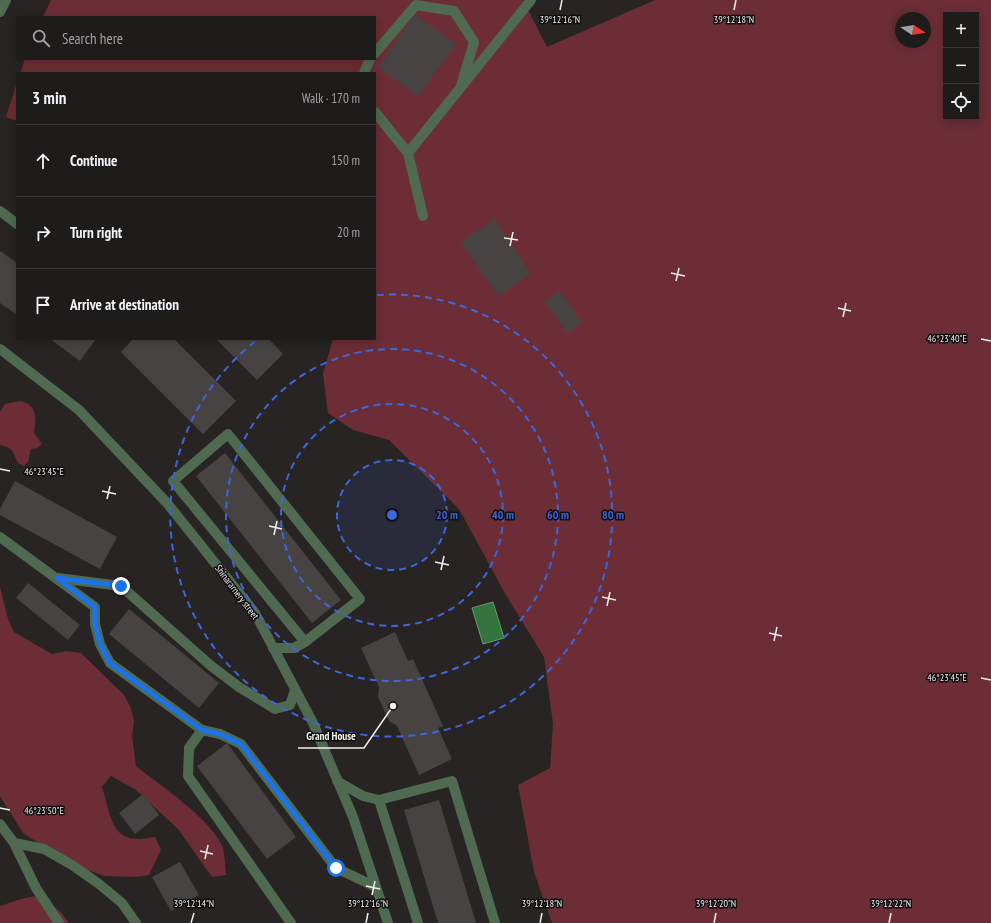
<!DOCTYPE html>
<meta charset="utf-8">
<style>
:root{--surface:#1e1b1b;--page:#2b2828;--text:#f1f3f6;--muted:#a1a1a3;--line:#3c393a}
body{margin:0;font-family:"PT Sans Narrow",sans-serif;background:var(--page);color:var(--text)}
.controls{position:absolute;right:12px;top:12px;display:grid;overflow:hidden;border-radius:0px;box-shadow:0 2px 10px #0003}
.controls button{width:36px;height:36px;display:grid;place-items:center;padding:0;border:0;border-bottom:1px solid var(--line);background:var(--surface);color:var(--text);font:20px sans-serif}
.compass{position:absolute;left:895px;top:12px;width:36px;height:36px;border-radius:50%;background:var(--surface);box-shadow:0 2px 10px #0003;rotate:102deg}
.stop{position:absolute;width:12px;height:12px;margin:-9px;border:3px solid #1a73e8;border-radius:50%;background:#fff}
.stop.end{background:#1a73e8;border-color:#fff;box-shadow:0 1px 4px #0008}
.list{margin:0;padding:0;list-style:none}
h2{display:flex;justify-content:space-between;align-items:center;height:52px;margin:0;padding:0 16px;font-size:17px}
h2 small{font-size:13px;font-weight:400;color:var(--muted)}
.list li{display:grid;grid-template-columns:26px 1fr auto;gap:12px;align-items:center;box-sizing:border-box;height:72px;padding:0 16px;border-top:1px solid var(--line)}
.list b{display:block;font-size:15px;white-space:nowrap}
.list em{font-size:13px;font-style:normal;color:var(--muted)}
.icon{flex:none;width:22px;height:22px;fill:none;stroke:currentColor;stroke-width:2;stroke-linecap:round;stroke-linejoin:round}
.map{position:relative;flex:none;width:991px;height:923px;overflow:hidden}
.search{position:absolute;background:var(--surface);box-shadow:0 2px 10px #0003;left:16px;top:16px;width:360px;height:44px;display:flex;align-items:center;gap:10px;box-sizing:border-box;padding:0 14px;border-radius:0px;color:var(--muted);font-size:15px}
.panel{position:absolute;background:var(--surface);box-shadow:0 2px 10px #0003;left:16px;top:72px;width:360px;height:268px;border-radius:0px}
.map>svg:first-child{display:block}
.green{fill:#6c2d36;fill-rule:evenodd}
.water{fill:#33743e;stroke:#6c9973}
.building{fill:#474343}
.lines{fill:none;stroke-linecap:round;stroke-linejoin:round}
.service{stroke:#506a52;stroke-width:10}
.minor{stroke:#506a52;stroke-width:10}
.tertiary{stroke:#506a52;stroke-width:10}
.route{stroke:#1a73e8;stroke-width:5}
.ticks{fill:none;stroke:#f2efef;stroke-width:1.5}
.ring{fill:none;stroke:#3d66db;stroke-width:2;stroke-dasharray:7 5}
.labels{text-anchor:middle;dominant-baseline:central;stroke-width:3;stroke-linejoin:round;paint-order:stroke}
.street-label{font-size:10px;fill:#f2efef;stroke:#100e0e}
.ticks-label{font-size:10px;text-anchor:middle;fill:#f2efef;stroke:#100e0e;stroke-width:3;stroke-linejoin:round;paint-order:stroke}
.centre{fill:#3d66db;stroke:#100e0e;stroke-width:2}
.ring-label{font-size:12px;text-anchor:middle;font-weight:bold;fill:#3d66db;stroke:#100e0e;stroke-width:3;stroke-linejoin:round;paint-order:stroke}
.leader{fill:none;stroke:#f2efef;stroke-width:1.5}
.callout-dot{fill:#f2efef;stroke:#100e0e;stroke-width:1.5}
.callout-label{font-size:11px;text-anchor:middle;font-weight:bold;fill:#f2efef;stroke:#100e0e;stroke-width:3;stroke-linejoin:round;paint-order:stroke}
</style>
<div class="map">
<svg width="991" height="923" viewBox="0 0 991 923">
<rect width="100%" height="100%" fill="#282424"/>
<path class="green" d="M 51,0 L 523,0 L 547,47 L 655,0 L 991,0 L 991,923 L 552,923 L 534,872 L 518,785 L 550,768 L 553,724 L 544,657 L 507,597 L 459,509 L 389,440 L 353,430 L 328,413 L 323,374 L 333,339 L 375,339 L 375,73 L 20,73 L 25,59 L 375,59 L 375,17 L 43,17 ZM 946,15 L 976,15 L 976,117 L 946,117 ZM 901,18 L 925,18 L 925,42 L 901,42 Z
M 17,82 L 17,121 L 6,117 Z
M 20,401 C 38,405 36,418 34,433 L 42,444 L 37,448 L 31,449 L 28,462 L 24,466 L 18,463 C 13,452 13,448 0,445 L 0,412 L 5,404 Z
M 0,587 L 8,619 L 14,632 L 52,654 L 66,651 L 81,653 L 124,695 L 131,708 L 134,721 L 132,736 L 136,766 C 164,789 204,813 222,845 C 225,851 225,868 226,875 L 212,877 L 178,829 L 136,790 L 111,776 L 102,787 C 113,822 111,846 155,837 L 161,850 L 149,875 L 135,877 L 105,876 L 72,865 L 23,833 L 0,796 Z
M 37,896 L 60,911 L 69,923 L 0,923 L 0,906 L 24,898 Z"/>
<path class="water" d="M 493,602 L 504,638 L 483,644 L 472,608 Z"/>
<path class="building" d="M 415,15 L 456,44 L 418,96 L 378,67 Z
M 495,219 L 531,274 L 498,296 L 461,242 Z
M 0,251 L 17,263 L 17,315 L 0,303 Z
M 560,291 L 582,323 L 567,333 L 545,301 Z
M 50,339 L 96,339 L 80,361 Z
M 133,339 L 174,339 L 236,401 L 203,434 L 121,352 Z
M 216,339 L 269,339 L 283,354 L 257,380 Z
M 225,453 L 341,600 L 312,623 L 196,476 Z
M 15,481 L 117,537 L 100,569 L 0,515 L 0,509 Z
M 28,583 L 80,625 L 68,640 L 16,598 Z
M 129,609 L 219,683 L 199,708 L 109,634 Z
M 395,632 L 408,661 L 413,659 L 443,726 L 438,728 L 452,759 L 419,775 L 397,726 L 389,721 L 378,697 L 379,687 L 361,648 Z
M 227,743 L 296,837 L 267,859 L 197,766 Z
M 143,794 L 159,815 L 135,834 L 119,813 Z
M 439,800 L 476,923 L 438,923 L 404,810 Z
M 180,862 L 199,895 L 171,911 L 152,877 Z"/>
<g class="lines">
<path class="service" d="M 375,53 L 416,5 L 454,11 L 474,42 L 461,86
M 364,73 L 370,59
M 375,112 L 408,153
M 0,211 L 17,224
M 423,216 L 408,153 L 531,0
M 273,648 L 294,648 L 305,642 L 360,599 L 228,434 L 173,481 L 305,642
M 337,781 L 363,796 L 379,800 L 452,781 L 495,923
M 379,800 L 418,923"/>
<path class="minor" d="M 0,349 L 79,410 L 167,503 L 255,613 L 313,723 L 353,817 L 388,923
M 0,537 L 95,607 L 95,624 L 100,644 L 110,663 L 202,730 L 189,748 L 188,776 L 291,923
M 58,578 L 121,586 L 210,665 L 239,687 L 275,709 L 290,705 L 295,690
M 202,730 L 220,734 L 241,744 L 336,868 L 376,887
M 0,824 L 14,843
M 59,923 L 36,888 L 14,843 L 44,849 L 72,865 L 99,884 L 122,903 L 136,923"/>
<path class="tertiary" d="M 0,12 L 6,0"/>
</g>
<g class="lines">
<path class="route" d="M 121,586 L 57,578 L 95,607 L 95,624 L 100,644 L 110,663 L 202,730 L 220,734 L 241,744 L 336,868"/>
</g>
<path class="ticks" d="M 560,10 L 562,0M 734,10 L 736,0M 504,238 L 518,240M 510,246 L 513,232M 671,273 L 685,276M 676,281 L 679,268M 838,308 L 851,311M 843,317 L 846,303M 981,339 L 991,341M 0,469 L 10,471M 102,491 L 116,494M 107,499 L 110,486M 269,526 L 282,529M 274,535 L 277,521M 435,562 L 449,565M 441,570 L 444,556M 602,597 L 616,600M 607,606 L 610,592M 769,633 L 782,636M 774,641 L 777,627M 981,678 L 991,680M 0,808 L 10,810M 200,851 L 213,854M 205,859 L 208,845M 366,886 L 380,889M 372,895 L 375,881M 191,923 L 194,913M 366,923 L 368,913M 540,923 L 542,913M 714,923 L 716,913M 889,923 L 891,913"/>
<circle cx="392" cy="515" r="55" fill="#3d66db" fill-opacity=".12"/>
<g class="ring">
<circle cx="392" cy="515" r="55"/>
<circle cx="392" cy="515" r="111"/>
<circle cx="392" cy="515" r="166"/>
<path d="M377 295A221 221 0 1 1 257 340"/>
</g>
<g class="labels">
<g class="street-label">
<text transform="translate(237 592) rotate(53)">Shinararnery street</text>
</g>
</g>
<g class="ticks-label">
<text x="560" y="23">39°12'16"N</text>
<text x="734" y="23">39°12'18"N</text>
<text x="947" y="342">46°23'40"E</text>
<text x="44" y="475">46°23'45"E</text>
<text x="947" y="681">46°23'45"E</text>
<text x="44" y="814">46°23'50"E</text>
<text x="194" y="907">39°12'14"N</text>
<text x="368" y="907">39°12'16"N</text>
<text x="542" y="907">39°12'18"N</text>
<text x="716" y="907">39°12'20"N</text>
<text x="891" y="907">39°12'22"N</text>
</g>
<circle cx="392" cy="515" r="6" class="centre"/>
<g class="ring-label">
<text x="447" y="519">20 m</text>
<text x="503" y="519">40 m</text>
<text x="558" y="519">60 m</text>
<text x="613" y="519">80 m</text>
</g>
<path class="leader" d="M393 706L364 748H298"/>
<circle class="callout-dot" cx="393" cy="706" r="4"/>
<g class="callout-label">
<text x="331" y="740">Grand House</text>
</g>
</svg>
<div class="controls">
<button>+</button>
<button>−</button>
<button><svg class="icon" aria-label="locate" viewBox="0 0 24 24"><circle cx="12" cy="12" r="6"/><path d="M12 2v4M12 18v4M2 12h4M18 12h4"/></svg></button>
</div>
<svg class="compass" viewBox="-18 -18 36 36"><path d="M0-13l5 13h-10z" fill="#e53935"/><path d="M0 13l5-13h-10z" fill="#a1a1a3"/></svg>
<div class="stop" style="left:336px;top:868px"></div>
<div class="stop end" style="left:121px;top:586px"></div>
<div class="search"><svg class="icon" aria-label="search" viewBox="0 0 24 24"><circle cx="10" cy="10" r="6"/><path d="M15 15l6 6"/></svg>Search here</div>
<section class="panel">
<h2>3 min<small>Walk · 170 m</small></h2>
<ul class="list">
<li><svg class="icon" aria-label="ahead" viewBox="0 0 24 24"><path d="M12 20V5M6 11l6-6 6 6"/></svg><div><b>Continue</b></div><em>150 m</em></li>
<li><svg class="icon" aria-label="right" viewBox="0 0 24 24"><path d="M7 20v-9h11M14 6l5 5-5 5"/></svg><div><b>Turn right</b></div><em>20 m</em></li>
<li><svg class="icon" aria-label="arrive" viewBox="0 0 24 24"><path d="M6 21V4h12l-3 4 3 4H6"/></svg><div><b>Arrive at destination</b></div></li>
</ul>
</section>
</div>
